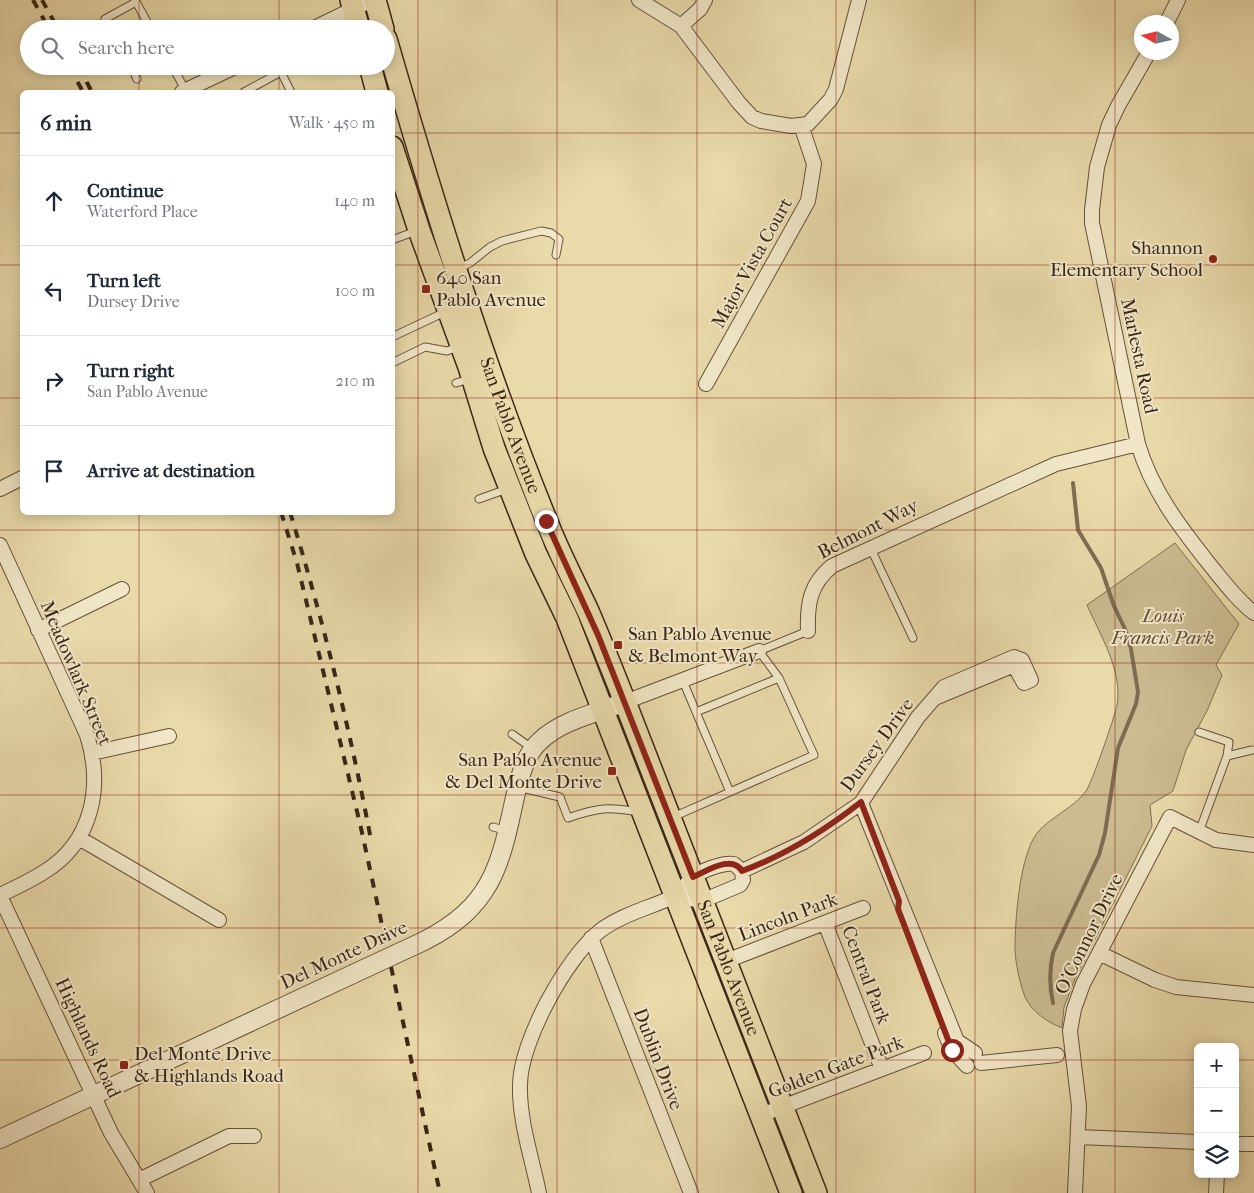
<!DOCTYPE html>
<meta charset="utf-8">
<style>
:root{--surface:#fff;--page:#f2f2f3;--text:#1f2937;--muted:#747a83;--line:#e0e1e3}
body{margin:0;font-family:"IM FELL French Canon",serif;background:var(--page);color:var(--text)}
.controls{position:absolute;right:15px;bottom:15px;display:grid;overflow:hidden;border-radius:8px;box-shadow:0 2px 12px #0003}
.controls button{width:45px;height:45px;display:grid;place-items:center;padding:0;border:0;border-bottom:1px solid var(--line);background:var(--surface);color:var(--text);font:25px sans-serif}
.compass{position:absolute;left:1134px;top:15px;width:45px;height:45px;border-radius:50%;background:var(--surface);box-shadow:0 2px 12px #0003;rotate:278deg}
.stop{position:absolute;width:15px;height:15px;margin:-11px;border:4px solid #8f2418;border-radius:50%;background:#fff}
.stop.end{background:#8f2418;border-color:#fff;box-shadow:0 1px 5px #0008}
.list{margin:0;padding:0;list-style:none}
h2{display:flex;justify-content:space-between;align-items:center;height:65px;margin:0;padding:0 20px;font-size:21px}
h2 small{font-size:16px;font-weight:400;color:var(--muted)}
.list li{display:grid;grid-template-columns:32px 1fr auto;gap:15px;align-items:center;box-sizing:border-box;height:90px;padding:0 20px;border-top:1px solid var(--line)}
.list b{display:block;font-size:19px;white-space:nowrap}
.list p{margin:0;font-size:16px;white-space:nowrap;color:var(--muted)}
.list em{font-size:16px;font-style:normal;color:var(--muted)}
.icon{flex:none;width:28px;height:28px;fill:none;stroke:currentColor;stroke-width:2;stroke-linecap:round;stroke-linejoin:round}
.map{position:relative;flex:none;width:1254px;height:1193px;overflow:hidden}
.search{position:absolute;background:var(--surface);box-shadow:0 2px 12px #0003;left:20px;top:20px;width:375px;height:55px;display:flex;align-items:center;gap:12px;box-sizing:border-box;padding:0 18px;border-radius:28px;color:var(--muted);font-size:19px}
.panel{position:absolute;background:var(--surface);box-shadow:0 2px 12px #0003;left:20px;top:90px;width:375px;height:425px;border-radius:8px}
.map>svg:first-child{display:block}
.green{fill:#cbbb91;stroke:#827054}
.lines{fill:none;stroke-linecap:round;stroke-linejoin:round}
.stream{stroke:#7e6c52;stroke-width:4}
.service-casing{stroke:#64523c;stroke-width:9}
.minor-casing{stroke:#64523c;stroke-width:16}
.tertiary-casing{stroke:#64523c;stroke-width:20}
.primary-casing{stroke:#382518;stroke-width:24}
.service{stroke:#f1e7c8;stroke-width:7}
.minor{stroke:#f1e7c8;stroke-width:14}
.tertiary{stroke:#f1e7c8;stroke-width:18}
.primary{stroke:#e9daaa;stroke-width:21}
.rail{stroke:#382518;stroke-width:4;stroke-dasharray:9 9;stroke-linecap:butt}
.tertiary-bridge-casing{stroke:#64523c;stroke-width:20;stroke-linecap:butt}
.tertiary-bridge{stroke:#f1e7c8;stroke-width:18}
.route{stroke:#8f2418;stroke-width:6}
.grid{fill:none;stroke:#8f2418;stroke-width:1;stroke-opacity:0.55}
.poi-dot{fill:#8f2418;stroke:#f1e7c8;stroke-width:2}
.labels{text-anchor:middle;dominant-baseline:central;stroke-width:4;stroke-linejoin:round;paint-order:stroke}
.poi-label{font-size:19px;fill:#382518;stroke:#f1e7c8;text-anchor:start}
.street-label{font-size:19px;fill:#382518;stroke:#f1e7c8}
.park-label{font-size:19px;font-style:italic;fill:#5d4a36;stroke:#f1e7c8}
</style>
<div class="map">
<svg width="1254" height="1193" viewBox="0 0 1254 1193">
<rect width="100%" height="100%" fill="#e9daaa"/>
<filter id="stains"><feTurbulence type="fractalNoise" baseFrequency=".004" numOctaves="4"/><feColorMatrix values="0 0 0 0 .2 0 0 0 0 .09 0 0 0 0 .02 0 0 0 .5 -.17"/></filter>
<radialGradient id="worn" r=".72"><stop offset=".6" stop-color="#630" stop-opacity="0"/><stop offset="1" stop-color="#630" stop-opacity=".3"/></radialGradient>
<path class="green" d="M 1175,543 L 1239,624 L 1216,665 L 1222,675 L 1207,711 L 1186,750 L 1173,791 L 1150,805 L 1152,826 L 1075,979 L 1064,1007 L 1062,1028 C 1047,1022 1032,1012 1025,997 C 1019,981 1014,957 1015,941 C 1016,913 1020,856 1037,833 C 1050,817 1074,808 1086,791 C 1091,785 1115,716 1117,705 C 1123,671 1100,635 1087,605 Z"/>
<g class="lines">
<path class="stream" d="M 1053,1003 C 1049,985 1049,971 1053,953 L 1099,855 L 1105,833 L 1118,748 L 1136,704 L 1138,692 L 1131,649 L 1125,629 L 1114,606 L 1101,568 L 1078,530 L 1073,483"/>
<defs>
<path id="service" d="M 135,0 L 151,29
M 110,29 L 105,19 L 136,2
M 131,66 L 137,79
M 172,66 L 186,91
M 278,66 L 291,92
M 244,92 L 281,72
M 392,240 L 416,231
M 459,268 L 470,263 L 490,247 L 502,241 L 541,231 L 551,233 L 559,239 L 556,255
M 392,337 L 445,312
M 392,363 L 425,347 L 447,351 L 458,347
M 456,383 L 470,379
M 479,499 L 507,489
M 871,549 L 913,638
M 683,681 L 696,712
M 512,734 L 533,749
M 1227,756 L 1252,750
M 518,787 L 560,797 L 568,818 C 599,807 608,807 639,812
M 730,792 L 696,712 L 779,678
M 673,817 L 814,755 L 779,678 L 759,651 L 808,631
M 493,827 L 508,831
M 1199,832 L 1227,756 L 1229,742 L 1199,732"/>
<path id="minor" d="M 639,0 L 681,26
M 705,0 L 700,9 L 681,26 L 739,103 L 752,117 L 761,121 L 791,126 L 808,124 L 831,99 L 836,89 L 859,0
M 1167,22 L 1178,0
M 312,29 L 372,0
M 1149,52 L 1118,106 L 1109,125 L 1097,167 L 1092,210 L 1092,223 L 1138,444 C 1152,491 1180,527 1210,565 C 1224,582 1237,600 1254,613
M 182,92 L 237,66
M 706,384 L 808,201 L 814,164 L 801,125
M 0,489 L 22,478
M 0,545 L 87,735 C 103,786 93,842 44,872 C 30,881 15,888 0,895
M 38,630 L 122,589
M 808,631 C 807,604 810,584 832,566 L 1056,464 L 1138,444
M 625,702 L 759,651
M 92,753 L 169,736
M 861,803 L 957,1041 L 975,1053
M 79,838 L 219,920
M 742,871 L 804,842 L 861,803 L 918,717 L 944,687 L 1014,657 L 1022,660 L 1031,680 L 1024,683 L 1014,665 L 937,697
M 0,896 L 111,1133 L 147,1193
M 825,923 L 882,1069
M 591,938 L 691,1193
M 1099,953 L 1155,980 L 1176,987 L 1254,995
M 726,961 L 863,908
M 945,1033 L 952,1050 L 967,1066
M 981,1063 L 1057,1055
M 761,1115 L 924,1053
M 1078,1137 L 1198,1142
M 1235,1144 L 1254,1144
M 139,1180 L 229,1136 L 254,1136
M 539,1193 C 532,1158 519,1121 520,1085 C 520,1042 567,956 601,930 C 623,914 649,908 673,897 C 681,893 685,884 692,878 C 700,871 723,862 734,864 L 742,871 L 743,880 L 740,885 L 702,901 L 675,896
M 1075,1193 L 1079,1106 L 1070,1031 L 1074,1009 L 1083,984 L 1170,817 L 1216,840 L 1254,845
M 1216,1193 L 1217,1174"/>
<path id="tertiary" d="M 424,941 C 492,906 500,867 515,797 C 520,778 524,756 539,742 C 561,720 597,713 625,702
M 0,1139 L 353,974"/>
<g id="primary">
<path d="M 351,0 L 359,29"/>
<path d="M 375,0 L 383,29"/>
<path id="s1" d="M 386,39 C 433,202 483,365 547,522 C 559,553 574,581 588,611 C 601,641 613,672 625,702 L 816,1193"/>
<path d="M 370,66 L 377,92"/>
<path d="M 392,147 L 419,230 L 469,367 L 494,448 L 536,554 L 567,618 L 791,1193"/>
</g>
</defs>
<use href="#service" class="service-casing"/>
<use href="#minor" class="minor-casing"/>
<use href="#tertiary" class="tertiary-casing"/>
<use href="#primary" class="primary-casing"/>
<use href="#service" class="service"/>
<use href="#minor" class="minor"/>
<use href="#tertiary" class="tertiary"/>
<use href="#primary" class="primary"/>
<path class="rail" d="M 33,0 L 49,29
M 42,0 L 58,29
M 69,66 L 83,92
M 78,66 L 92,92
M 281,512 L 297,563 L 361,828 L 440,1193
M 290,512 C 323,620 350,729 371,840"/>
<defs>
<path id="tertiary-bridge" d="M 353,974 L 424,941"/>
</defs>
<use href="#tertiary-bridge" class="tertiary-bridge-casing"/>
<use href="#tertiary-bridge" class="tertiary-bridge"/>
</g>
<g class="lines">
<path class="route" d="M 546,521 L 598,635 L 693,877 C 707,871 732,854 742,871 C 786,855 824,831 861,802 L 899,901 L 898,909 L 952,1050"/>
</g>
<path class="grid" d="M 139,0 L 139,29M 279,0 L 279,29M 418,0 L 418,1193M 557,0 L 557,1193M 697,0 L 697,1193M 836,0 L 836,1193M 975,0 L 975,1193M 1115,0 L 1115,1193M 139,66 L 139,92M 279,66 L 279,92M 0,133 L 22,133M 392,133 L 1254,133M 0,265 L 22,265M 392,265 L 1254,265M 0,398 L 22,398M 392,398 L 1254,398M 139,512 L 139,1193M 279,512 L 279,1193M 0,530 L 1254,530M 0,663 L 1254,663M 0,795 L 1254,795M 0,928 L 1254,928M 0,1060 L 1198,1060M 1235,1060 L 1254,1060"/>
<g class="poi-dot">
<circle cx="1213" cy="259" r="5"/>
<rect x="421" y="284" width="10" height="10" rx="2.5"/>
<rect x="613" y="640" width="10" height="10" rx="2.5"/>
<rect x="607" y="766" width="10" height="10" rx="2.5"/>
<rect x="119" y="1060" width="10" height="10" rx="2.5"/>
</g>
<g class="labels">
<g class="poi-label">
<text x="1203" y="248" text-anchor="end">Shannon<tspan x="1203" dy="22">Elementary School</tspan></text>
<text x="436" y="278">640 San<tspan x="436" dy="22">Pablo Avenue</tspan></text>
<text x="628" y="634">San Pablo Avenue<tspan x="628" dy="22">&amp; Belmont Way</tspan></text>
<text x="602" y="760" text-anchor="end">San Pablo Avenue<tspan x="602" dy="22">&amp; Del Monte Drive</tspan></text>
<text x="134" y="1054">Del Monte Drive<tspan x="134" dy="22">&amp; Highlands Road</tspan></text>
</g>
<g class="street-label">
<text transform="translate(752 263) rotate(-61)">Major Vista Court</text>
<text transform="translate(1139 356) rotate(78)">Marlesta Road</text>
<text stroke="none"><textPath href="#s1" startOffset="406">San Pablo Avenue</textPath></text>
<text transform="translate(868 529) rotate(-27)">Belmont Way</text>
<text transform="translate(76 673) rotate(67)">Meadowlark Street</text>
<text transform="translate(877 745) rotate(-54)">Dursey Drive</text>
<text transform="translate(788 917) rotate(-21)">Lincoln Park</text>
<text transform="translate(1089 934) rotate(-64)">O'Connor Drive</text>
<text transform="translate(344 955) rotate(-25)">Del Monte Drive</text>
<text stroke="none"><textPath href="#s1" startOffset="991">San Pablo Avenue</textPath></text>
<text transform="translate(866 975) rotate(69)">Central Park</text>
<text transform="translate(88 1038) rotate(65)">Highlands Road</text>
<text transform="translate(658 1059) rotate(69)">Dublin Drive</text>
<text transform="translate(836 1067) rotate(-21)">Golden Gate Park</text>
</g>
<g class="park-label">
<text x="1163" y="616">Louis<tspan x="1163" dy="22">Francis Park</tspan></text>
</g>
</g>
<rect width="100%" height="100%" filter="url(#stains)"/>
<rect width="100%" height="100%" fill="url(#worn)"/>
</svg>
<div class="controls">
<button>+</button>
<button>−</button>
<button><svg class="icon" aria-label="layers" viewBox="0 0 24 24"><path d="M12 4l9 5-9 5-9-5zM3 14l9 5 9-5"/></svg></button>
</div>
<svg class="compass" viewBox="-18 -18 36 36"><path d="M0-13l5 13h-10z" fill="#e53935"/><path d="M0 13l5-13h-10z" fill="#747a83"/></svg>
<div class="stop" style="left:952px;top:1050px"></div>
<div class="stop end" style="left:546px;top:521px"></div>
<div class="search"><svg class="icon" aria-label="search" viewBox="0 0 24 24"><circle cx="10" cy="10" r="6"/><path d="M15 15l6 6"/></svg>Search here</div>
<section class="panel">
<h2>6 min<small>Walk · 450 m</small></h2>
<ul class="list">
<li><svg class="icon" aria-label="ahead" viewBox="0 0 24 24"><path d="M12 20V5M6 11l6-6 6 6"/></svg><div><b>Continue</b><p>Waterford Place</p></div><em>140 m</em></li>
<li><svg class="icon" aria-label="left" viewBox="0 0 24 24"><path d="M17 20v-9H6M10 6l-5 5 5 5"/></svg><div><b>Turn left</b><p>Dursey Drive</p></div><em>100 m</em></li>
<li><svg class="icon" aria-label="right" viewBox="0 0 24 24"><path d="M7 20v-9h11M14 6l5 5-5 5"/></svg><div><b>Turn right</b><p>San Pablo Avenue</p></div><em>210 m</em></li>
<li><svg class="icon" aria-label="arrive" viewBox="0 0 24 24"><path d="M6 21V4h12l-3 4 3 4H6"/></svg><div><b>Arrive at destination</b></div></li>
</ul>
</section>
</div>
